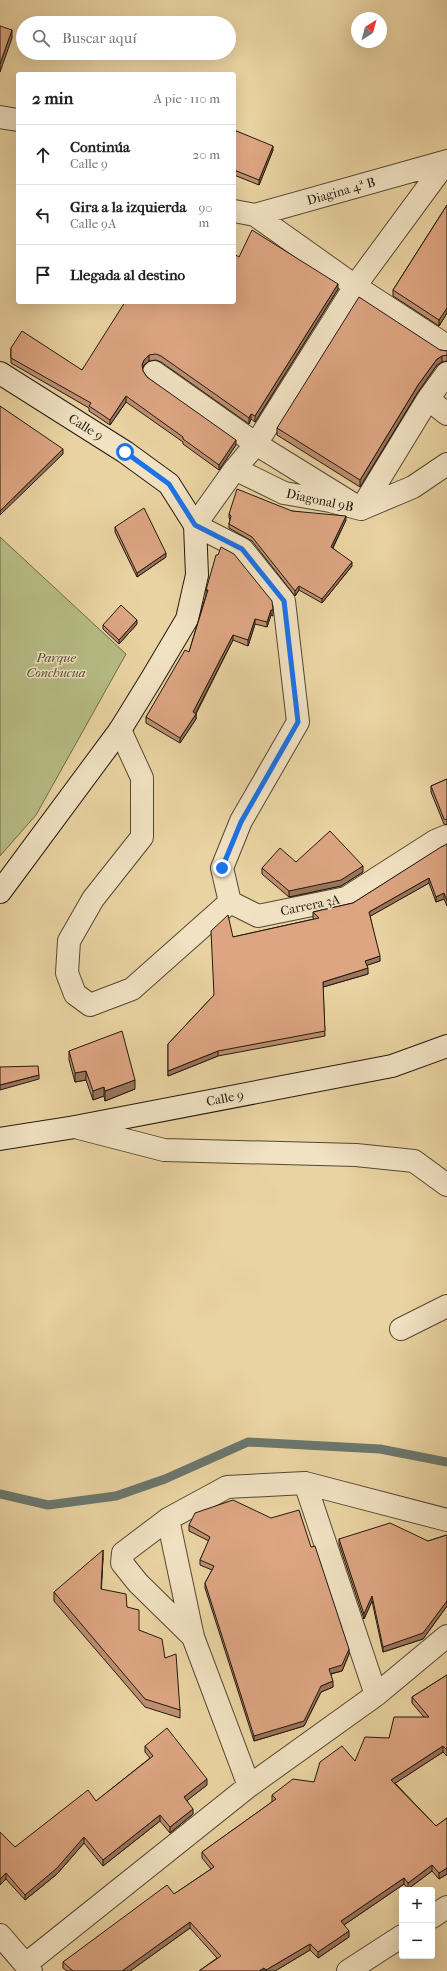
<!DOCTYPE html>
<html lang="es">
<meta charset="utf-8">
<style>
:root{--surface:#fff;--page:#f6f6f6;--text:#202124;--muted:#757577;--line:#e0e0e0}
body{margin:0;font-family:"IM FELL French Canon",serif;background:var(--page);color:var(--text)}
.controls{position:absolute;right:12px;bottom:12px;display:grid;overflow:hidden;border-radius:4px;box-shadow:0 4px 16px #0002}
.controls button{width:36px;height:36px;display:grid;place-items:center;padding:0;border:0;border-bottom:1px solid var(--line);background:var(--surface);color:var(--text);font:20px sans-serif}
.compass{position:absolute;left:351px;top:12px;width:36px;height:36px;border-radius:50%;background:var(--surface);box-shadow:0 4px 16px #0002;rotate:36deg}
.stop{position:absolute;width:12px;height:12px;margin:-9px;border:3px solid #1a73e8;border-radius:50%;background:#fff}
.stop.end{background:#1a73e8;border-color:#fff;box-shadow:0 1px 4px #0008}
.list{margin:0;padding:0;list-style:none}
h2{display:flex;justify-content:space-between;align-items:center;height:52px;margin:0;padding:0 16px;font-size:17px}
h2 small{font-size:13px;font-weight:400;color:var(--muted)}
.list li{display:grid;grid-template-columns:26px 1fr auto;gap:12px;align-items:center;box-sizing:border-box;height:60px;padding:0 16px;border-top:1px solid var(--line)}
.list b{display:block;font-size:15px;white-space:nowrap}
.list p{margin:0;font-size:13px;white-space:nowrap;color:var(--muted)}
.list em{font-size:13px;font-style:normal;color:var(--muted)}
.icon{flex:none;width:22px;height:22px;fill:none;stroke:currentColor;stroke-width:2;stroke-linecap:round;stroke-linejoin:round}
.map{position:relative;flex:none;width:447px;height:1971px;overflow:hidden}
.search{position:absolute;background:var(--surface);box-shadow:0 4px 16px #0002;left:16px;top:16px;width:220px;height:44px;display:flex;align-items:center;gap:10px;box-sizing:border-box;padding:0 14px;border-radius:22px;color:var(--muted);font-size:15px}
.panel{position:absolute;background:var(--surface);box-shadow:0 4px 16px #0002;left:16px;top:72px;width:220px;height:232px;border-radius:4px}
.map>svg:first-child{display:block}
.green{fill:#b7bc85;stroke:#6c6a4a}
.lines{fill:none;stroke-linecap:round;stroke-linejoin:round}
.stream{stroke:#6a776e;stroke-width:9}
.street-casing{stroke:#534834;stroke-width:24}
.secondary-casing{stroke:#21190f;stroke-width:24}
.street{stroke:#f1e2c3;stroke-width:22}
.secondary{stroke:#f1e2c3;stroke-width:22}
.wall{fill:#be8e70;stroke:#21190f}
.shaded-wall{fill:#9b745b;stroke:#21190f}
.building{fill:#dda582;stroke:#21190f}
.route{stroke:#1a73e8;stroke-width:5}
.labels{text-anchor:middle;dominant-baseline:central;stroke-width:3;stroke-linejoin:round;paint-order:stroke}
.street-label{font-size:13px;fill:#21190f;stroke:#f1e2c3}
.park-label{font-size:13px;font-style:italic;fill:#4e4a32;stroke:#f1e2c3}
</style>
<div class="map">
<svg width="447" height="1971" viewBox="0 0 447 1971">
<rect width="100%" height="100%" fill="#ead3a2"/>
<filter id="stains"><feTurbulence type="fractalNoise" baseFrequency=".005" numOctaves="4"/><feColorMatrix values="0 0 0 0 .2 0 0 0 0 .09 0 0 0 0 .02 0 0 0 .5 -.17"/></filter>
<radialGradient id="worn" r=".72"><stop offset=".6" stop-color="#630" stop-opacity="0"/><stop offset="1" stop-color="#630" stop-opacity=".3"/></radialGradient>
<path class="green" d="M 0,537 L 126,654 L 36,815 L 0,856 Z"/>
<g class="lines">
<path class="stream" d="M 0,1494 L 48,1505 L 116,1496 L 165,1479 L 248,1442 L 380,1449 L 447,1462"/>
<defs>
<path id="street" d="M 0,117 L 18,120
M 234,211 L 255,215 L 447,161
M 255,215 L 355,286 L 447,346
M 154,372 L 256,444 L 361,509 L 428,399 L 447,373
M 428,399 L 447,414
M 235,469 L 284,493 L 330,501 L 361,509 L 413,487 L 447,464
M 120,730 L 142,778 L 142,837 L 93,899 L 69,941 L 67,973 L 75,994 L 90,1005 L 132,989 L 230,902
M 230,902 L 222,868 L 241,821 L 298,722 L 284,601 L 242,549 L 195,525 L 235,469 L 256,444 L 355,286 L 447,161
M 230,902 L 258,916 L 346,898 L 435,841 L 447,836
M 75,1127 L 164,1150 L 356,1155 L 414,1161 L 447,1185
M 401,1329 L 447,1306
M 305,1483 L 376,1695
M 168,1519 L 193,1637 L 249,1786
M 193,1637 L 138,1583 L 122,1563 L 123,1553 L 168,1519 L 227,1487 L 305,1483 L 447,1520
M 432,1917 L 447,1907
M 0,1935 L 31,1971
M 26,1964 L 249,1786 L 376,1695 L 447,1636
M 348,1971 L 402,1936"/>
<path id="secondary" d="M 0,373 L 125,452 L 169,484 L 195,525 L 197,575 L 187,619 L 152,678 L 120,730 L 0,892
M 0,1139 L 75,1127 L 392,1066 L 447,1046"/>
</defs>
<use href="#street" class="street-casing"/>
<use href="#secondary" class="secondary-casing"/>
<use href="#street" class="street"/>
<use href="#secondary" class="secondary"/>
</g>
<path class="wall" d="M 234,130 L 273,150 L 259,185 L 234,175 Z
M 447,205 L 447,313 L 439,326 L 393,296 L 393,290 Z
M 239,257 L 338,289 L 255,422 L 251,419 L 249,424 L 161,362 L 156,360 L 149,361 L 144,365 L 142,369 L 143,371 L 147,377 L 236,445 L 219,470 L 183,444 L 183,442 L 126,402 L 110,425 L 89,411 L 89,408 L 11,363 L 11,348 L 82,370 Z
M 440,350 L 447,351 L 447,361 L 442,362 L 437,365 L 418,392 L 360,487 L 277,435 L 277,428 Z
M 292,511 L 346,520 L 333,548 L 352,566 L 322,603 L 299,590 L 295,596 L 252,541 L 229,528 L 229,524 L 230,519 L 229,518 L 229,514 Z
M 115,527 L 166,557 L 137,577 L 115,532 Z
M 206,590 L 273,610 L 273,616 L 271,615 L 267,627 L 255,624 L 248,646 L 233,640 L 196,714 L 196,719 L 180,743 L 146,723 L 146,717 L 189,652 L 206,595 Z
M 137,624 L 119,644 L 103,629 L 103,625 Z
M 447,779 L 447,825 L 444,824 L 431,792 L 431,786 Z
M 447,844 L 447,906 L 444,899 L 436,902 L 429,883 L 370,916 L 380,961 L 367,965 L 368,974 L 323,987 L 325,1036 L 218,1056 L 168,1076 L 168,1044 L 214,995 L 233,937 L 314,919 L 313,918 L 313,912 L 353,903 Z
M 296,862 L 363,872 L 341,886 L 289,897 L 262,874 L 262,868 Z
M 69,1051 L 135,1089 L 105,1101 L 104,1096 L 93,1100 L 86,1080 L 75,1082 L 69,1060 Z
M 189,1525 L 311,1547 L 349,1654 L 342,1671 L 331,1674 L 333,1687 L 321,1692 L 304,1726 L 254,1741 L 205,1588 L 205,1583 L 212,1570 L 200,1565 L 200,1560 L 209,1541 L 189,1531 Z
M 447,1535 L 447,1606 L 423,1639 L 383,1652 L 372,1601 L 364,1619 L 339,1544 L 339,1539 L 428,1541 Z
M 103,1558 L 101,1589 L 127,1607 L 139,1630 L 165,1658 L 180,1710 L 180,1718 L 145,1707 L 54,1601 L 54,1592 Z
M 447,1675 L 447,1756 L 443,1752 L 395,1783 L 436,1826 L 447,1818 L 447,1874 L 439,1879 L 432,1871 L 408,1889 L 404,1884 L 344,1925 L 349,1937 L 318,1958 L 310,1950 L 275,1971 L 199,1971 L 217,1958 L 190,1928 L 130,1971 L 67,1971 L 63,1968 L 63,1962 L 174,1894 L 211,1869 L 202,1858 L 202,1852 L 272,1802 L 272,1795 L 314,1782 L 355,1761 L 389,1738 L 424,1717 L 412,1703 L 412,1697 Z
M 145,1746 L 207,1785 L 187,1800 L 193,1814 L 170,1833 L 160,1821 L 103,1866 L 84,1843 L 57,1874 L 25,1900 L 6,1879 L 0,1885 L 0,1832 L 15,1847 L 96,1801 L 150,1758 L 145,1752 Z"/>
<path class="shaded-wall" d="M 12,30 L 12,38 L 0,72 L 0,64 Z
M 273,146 L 273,150 L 259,185 L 259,180 Z
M 338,284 L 338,289 L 255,422 L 255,416 Z
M 447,303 L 447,313 L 439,326 L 439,320 Z
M 149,355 L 149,361 L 144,365 L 142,370 L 142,365 L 144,360 Z
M 442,356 L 442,362 L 437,365 L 418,392 L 360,487 L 360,480 L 418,385 L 437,359 Z
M 126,396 L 126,402 L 110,425 L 110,420 Z
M 251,414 L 251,419 L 249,424 L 249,418 Z
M 236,440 L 236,445 L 219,470 L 219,465 Z
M 63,449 L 63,454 L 0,515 L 0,511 Z
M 346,516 L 346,520 L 331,551 L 331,547 Z
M 166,553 L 166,557 L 137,577 L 137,573 Z
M 352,562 L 352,566 L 322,603 L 322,599 Z
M 299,586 L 299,590 L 295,596 L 295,591 Z
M 271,610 L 271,615 L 267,627 L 267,622 Z
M 255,619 L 255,624 L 248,646 L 248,640 Z
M 137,620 L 137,624 L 119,644 L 119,640 Z
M 233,635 L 233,640 L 193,718 L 193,712 Z
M 196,714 L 196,719 L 180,743 L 180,738 Z
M 363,866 L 363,872 L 341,886 L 289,897 L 289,891 Z
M 429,878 L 429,883 L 369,917 L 369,912 Z
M 444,893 L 444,899 L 436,902 L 436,897 Z
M 380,956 L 380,961 L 365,966 L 365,961 Z
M 368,968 L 368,974 L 323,987 L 323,982 Z
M 218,1051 L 218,1056 L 168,1076 L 168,1071 Z
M 86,1071 L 86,1080 L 75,1082 L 75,1073 Z
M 39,1075 L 39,1079 L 0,1090 L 0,1085 Z
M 135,1080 L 135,1089 L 105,1101 L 105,1091 Z
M 104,1087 L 104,1096 L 93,1100 L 93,1091 Z
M 103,1550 L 103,1558 L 101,1597 L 101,1589 Z
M 372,1596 L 372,1601 L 364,1619 L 364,1614 Z
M 447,1601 L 447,1606 L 423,1639 L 383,1652 L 383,1647 Z
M 349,1649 L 349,1654 L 342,1671 L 329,1674 L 329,1669 Z
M 333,1681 L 333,1687 L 321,1692 L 304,1726 L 254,1741 L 254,1736 L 321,1686 Z
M 443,1746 L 443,1752 L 391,1786 L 391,1780 Z
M 207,1779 L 207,1785 L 184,1803 L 184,1797 Z
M 193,1809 L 193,1814 L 170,1833 L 170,1827 Z
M 160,1815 L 160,1821 L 103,1866 L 103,1860 Z
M 84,1837 L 84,1843 L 57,1874 L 25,1900 L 25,1895 Z
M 432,1865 L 432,1871 L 408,1889 L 408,1883 Z
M 447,1868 L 447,1874 L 439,1879 L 439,1873 Z
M 6,1873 L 6,1879 L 0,1885 L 0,1879 Z
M 404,1878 L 404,1884 L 341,1927 L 341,1921 Z
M 190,1922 L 190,1928 L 130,1971 L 122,1971 Z
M 349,1931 L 349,1937 L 318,1958 L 318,1952 Z
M 310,1944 L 310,1950 L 275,1971 L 266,1971 L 266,1970 Z
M 264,1968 L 264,1971 L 259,1971 Z"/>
<path class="building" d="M 0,26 L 12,30 L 0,64 Z
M 234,130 L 273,146 L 259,180 L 234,170 Z
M 447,205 L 447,308 L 439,320 L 393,290 Z
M 252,230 L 338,284 L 255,416 L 251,414 L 249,418 L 161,356 L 156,354 L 149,355 L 144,360 L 142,365 L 143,371 L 147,377 L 236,440 L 219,465 L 183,439 L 183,437 L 126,396 L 110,420 L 89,406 L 91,403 L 11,358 L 11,348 L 22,331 L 82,370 L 125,302 L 234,302 L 234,254 L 239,257 Z
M 359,297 L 440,350 L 447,351 L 447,355 L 442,356 L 437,359 L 418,385 L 360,480 L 277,428 Z
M 0,406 L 63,449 L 0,511 Z
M 237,489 L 292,511 L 346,516 L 331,547 L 352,562 L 322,599 L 299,586 L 295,591 L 252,537 L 229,524 L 231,516 L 229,514 Z
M 144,508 L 166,553 L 137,573 L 115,527 Z
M 221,547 L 234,554 L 272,601 L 273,610 L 271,610 L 267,622 L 255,619 L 248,640 L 233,635 L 193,712 L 196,714 L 180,738 L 146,717 L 185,650 L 189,652 L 208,590 L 206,590 L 216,555 L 218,555 Z
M 121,605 L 137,620 L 119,640 L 103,625 Z
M 447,779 L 447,820 L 444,819 L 431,786 Z
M 330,831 L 363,866 L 341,880 L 289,891 L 262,868 L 280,848 L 296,862 Z
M 447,844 L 447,901 L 444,893 L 436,897 L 429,878 L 369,912 L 380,956 L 365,961 L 368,968 L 323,982 L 325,1031 L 218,1051 L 168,1071 L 168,1044 L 214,995 L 211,931 L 228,915 L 233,937 L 319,918 L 313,912 L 353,903 L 441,847 Z
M 122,1031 L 135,1080 L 105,1091 L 104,1087 L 93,1091 L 86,1071 L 75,1073 L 69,1051 Z
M 38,1066 L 39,1075 L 0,1085 L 0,1067 Z
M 233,1500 L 271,1518 L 299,1510 L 311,1547 L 315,1546 L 349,1649 L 342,1665 L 329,1669 L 333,1681 L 321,1686 L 304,1721 L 254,1736 L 205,1583 L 214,1566 L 200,1560 L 210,1537 L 189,1525 L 195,1513 Z
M 390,1523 L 428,1541 L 447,1535 L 447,1601 L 423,1633 L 383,1647 L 372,1596 L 364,1614 L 339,1539 Z
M 103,1550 L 101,1589 L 126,1594 L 127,1607 L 139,1610 L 139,1630 L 162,1639 L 165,1658 L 176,1654 L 180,1710 L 145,1699 L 54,1592 Z
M 447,1675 L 447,1750 L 443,1746 L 391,1780 L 436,1826 L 447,1818 L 447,1868 L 439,1873 L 432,1865 L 408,1883 L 404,1878 L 341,1921 L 349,1931 L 318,1952 L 310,1944 L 266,1970 L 264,1968 L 259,1971 L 199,1971 L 221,1956 L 190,1922 L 122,1971 L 73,1971 L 63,1962 L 167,1885 L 174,1894 L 214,1867 L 202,1852 L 276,1799 L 272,1795 L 293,1779 L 314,1782 L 320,1762 L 342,1746 L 355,1761 L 365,1737 L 389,1738 L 394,1717 L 429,1717 L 412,1697 Z
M 167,1728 L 207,1779 L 184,1797 L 193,1809 L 170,1827 L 160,1815 L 103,1860 L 84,1837 L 57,1868 L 25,1895 L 6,1873 L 0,1879 L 0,1832 L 15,1847 L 88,1790 L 96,1801 L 153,1756 L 145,1746 Z"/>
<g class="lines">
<path class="route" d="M 125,452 L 169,484 L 195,525 L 242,549 L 284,601 L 298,722 L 241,822 L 222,868"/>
</g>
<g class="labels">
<g class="street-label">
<text transform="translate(341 191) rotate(-16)">Diagina 4ª B</text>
<text transform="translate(86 427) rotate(32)">Calle 9</text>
<text transform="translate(320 500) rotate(12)">Diagonal 9B</text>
<text transform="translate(310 905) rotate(-12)">Carrera 3A</text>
<text transform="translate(225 1098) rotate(-11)">Calle 9</text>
</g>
<g class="park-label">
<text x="56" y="657">Parque<tspan x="56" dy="15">Conchucua</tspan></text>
</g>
</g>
<rect width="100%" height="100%" filter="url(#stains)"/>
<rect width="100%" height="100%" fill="url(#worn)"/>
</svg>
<div class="controls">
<button>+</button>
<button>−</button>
</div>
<svg class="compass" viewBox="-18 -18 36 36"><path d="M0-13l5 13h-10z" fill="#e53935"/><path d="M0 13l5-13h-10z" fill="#757577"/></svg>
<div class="stop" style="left:125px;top:452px"></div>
<div class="stop end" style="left:222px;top:868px"></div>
<div class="search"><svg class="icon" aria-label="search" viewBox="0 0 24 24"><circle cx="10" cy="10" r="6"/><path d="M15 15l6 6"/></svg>Buscar aquí</div>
<section class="panel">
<h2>2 min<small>A pie · 110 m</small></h2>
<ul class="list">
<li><svg class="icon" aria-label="ahead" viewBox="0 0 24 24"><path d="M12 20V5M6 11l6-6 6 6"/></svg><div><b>Continúa</b><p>Calle 9</p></div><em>20 m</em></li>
<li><svg class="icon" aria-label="left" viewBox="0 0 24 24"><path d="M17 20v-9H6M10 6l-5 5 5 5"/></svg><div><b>Gira a la izquierda</b><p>Calle 9A</p></div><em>90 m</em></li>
<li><svg class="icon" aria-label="arrive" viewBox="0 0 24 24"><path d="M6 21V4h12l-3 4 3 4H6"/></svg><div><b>Llegada al destino</b></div></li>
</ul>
</section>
</div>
